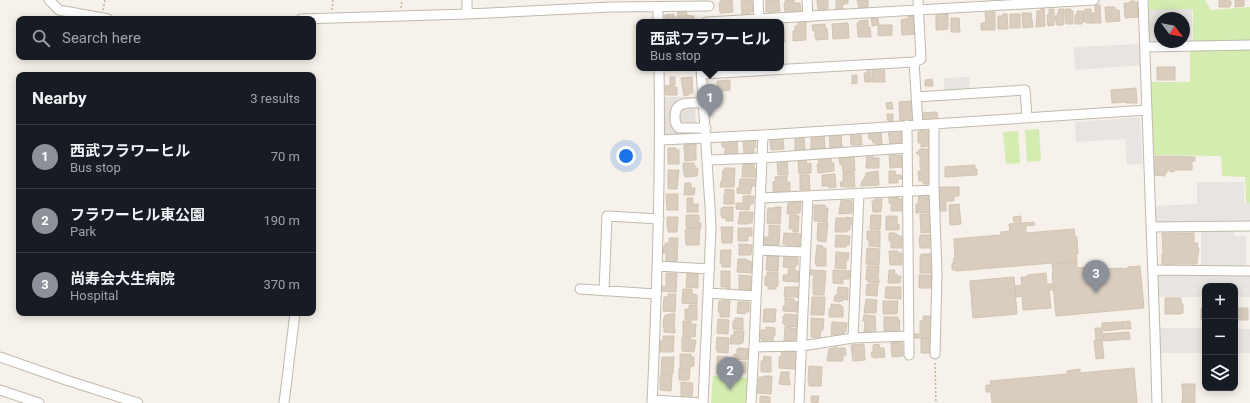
<!DOCTYPE html>
<meta charset="utf-8">
<style>
:root{--surface:#171b24;--page:#242831;--text:#f1f3f6;--muted:#9ea1a6;--line:#363941;--accent:#8c9099}
body{margin:0;font-family:Roboto,"Noto Sans JP",sans-serif;background:var(--page);color:var(--text)}
.controls{position:absolute;right:12px;bottom:12px;display:grid;overflow:hidden;border-radius:8px;box-shadow:0 2px 10px #0003}
.controls button{width:36px;height:36px;display:grid;place-items:center;padding:0;border:0;border-bottom:1px solid var(--line);background:var(--surface);color:var(--text);font:20px sans-serif}
.compass{position:absolute;left:1154px;top:12px;width:36px;height:36px;border-radius:50%;background:var(--surface);box-shadow:0 2px 10px #0003;rotate:122deg}
.you{position:absolute;left:626px;top:156px;width:14px;height:14px;margin:-10px;border:3px solid #fff;border-radius:50%;background:#1a73e8;box-shadow:0 0 0 6px #1a73e833}
.badge{display:grid;place-items:center;width:26px;height:26px;border-radius:50%;background:var(--accent);color:#fff;font-size:13px;font-weight:700}
.pin{position:absolute;translate:-50% -33px;filter:drop-shadow(0 1px 2px #0008)}
.pin::after{content:'';position:absolute;top:21px;width:14px;height:12px;background:inherit;clip-path:polygon(0 0,100% 0,50% 100%)}
.popup{position:absolute;left:636px;top:19px;width:148px;height:52px;box-sizing:border-box;display:grid;place-content:center;border-radius:8px;background:var(--surface);filter:drop-shadow(0 1px 3px #0005);font-size:13px;white-space:nowrap;color:var(--muted)}
.popup b{font-size:15px;color:var(--text)}
.popup::after{content:'';position:absolute;left:50%;top:100%;margin-left:-8px;border:8px solid transparent;border-top-color:var(--surface)}
.list{margin:0;padding:0;list-style:none}
h2{display:flex;justify-content:space-between;align-items:center;height:52px;margin:0;padding:0 16px;font-size:17px}
h2 small{font-size:13px;font-weight:400;color:var(--muted)}
.list li{display:grid;grid-template-columns:26px 1fr auto;gap:12px;align-items:center;box-sizing:border-box;height:64px;padding:0 16px;border-top:1px solid var(--line)}
.list b{display:block;font-size:15px;white-space:nowrap}
.list p{margin:0;font-size:13px;white-space:nowrap;color:var(--muted)}
.list em{font-size:13px;font-style:normal;color:var(--muted)}
.icon{flex:none;width:22px;height:22px;fill:none;stroke:currentColor;stroke-width:2;stroke-linecap:round;stroke-linejoin:round}
.map{position:relative;flex:none;width:1250px;height:403px;overflow:hidden}
.search{position:absolute;background:var(--surface);box-shadow:0 2px 10px #0003;left:16px;top:16px;width:300px;height:44px;display:flex;align-items:center;gap:10px;box-sizing:border-box;padding:0 14px;border-radius:8px;color:var(--muted);font-size:15px}
.panel{position:absolute;background:var(--surface);box-shadow:0 2px 10px #0003;left:16px;top:72px;width:300px;height:244px;border-radius:8px}
.map>svg:first-child{display:block}
.industrial{fill:#e5e0db}
.green{fill:#d4ecb0}
.parking{fill:#e7e4e1}
.building{fill:#d8cdbe;stroke:#d3c4b1}
.lines{fill:none;stroke-linecap:round;stroke-linejoin:round}
.minor-casing{stroke:#c2b9ab;stroke-width:11}
.path{stroke:#c5b49b;stroke-width:1.5;stroke-dasharray:2 2;stroke-linecap:butt}
.minor{stroke:#fff;stroke-width:9}
</style>
<div class="map">
<svg width="1250" height="403" viewBox="0 0 1250 403">
<rect width="100%" height="100%" fill="#f6f1ea"/>
<path class="industrial" d="M 663,97 L 695,97 L 696,135 L 666,136 L 663,133 Z"/>
<path class="green" d="M 1149,0 L 1205,0 L 1211,10 L 1250,7 L 1250,203 L 1246,203 L 1245,177 L 1222,176 L 1221,156 L 1152,155 L 1151,82 L 1190,82 L 1190,50 L 1193,45 L 1193,10 L 1149,10 Z
M 1039,129 L 1041,161 L 1027,162 L 1025,130 Z
M 1018,131 L 1020,163 L 1006,164 L 1003,132 Z
M 713,376 L 748,378 L 747,403 L 711,403 Z"/>
<path class="parking" d="M 1192,9 L 1192,42 L 1184,42 L 1184,18 L 1160,18 L 1160,42 L 1150,42 L 1148,40 L 1147,10 Z
M 1141,44 L 1142,65 L 1075,70 L 1074,47 Z
M 969,77 L 970,91 L 944,92 L 944,78 Z
M 1140,117 L 1142,164 L 1127,165 L 1125,139 L 1076,142 L 1075,122 Z
M 1197,182 L 1244,182 L 1244,203 L 1250,203 L 1250,223 L 1154,224 L 1153,206 L 1197,204 Z
M 1234,228 L 1234,236 L 1246,236 L 1246,269 L 1201,268 L 1201,229 Z
M 1156,273 L 1250,274 L 1250,297 L 1235,297 L 1235,286 L 1205,286 L 1205,297 L 1157,297 Z
M 1160,328 L 1205,328 L 1205,353 L 1158,353 L 1157,330 Z
M 1235,329 L 1250,329 L 1250,353 L 1235,353 Z"/>
<path class="building" d="M 721,0 L 732,0 L 733,12 L 720,13 L 719,3 L 721,3 Z
M 752,0 L 753,12 L 750,12 L 750,14 L 742,15 L 741,1 Z
M 766,0 L 779,0 L 780,11 L 770,13 L 770,12 L 766,12 Z
M 786,0 L 794,0 L 794,3 L 800,3 L 801,12 L 785,13 L 784,4 Z
M 817,0 L 828,0 L 828,9 L 818,10 Z
M 836,0 L 848,0 L 848,3 L 842,5 L 843,9 L 836,10 Z
M 857,0 L 868,0 L 868,7 L 859,8 Z
M 1219,0 L 1231,1 L 1231,5 L 1230,5 L 1230,7 L 1219,7 Z
M 1235,0 L 1244,0 L 1244,6 L 1235,7 Z
M 1130,1 L 1135,1 L 1135,2 L 1137,2 L 1138,17 L 1125,18 L 1124,3 L 1130,3 Z
M 1095,5 L 1100,5 L 1101,23 L 1092,23 L 1092,13 L 1095,13 Z
M 1105,7 L 1115,7 L 1115,10 L 1119,10 L 1120,21 L 1106,22 Z
M 1041,8 L 1044,8 L 1045,26 L 1036,27 L 1037,11 L 1041,10 Z
M 1049,9 L 1054,9 L 1054,25 L 1048,26 L 1047,15 L 1049,15 Z
M 1059,9 L 1064,9 L 1064,24 L 1063,25 L 1057,25 L 1057,22 L 1056,23 L 1055,16 L 1057,16 Z
M 1065,9 L 1071,9 L 1071,11 L 1073,11 L 1073,24 L 1066,24 Z
M 1086,9 L 1091,9 L 1092,23 L 1086,23 L 1086,21 L 1084,21 L 1084,10 Z
M 678,11 L 687,12 L 686,15 L 694,16 L 693,22 L 678,22 L 679,19 L 677,19 Z
M 1077,11 L 1083,11 L 1084,22 L 1082,22 L 1082,24 L 1075,24 L 1075,15 L 1077,14 Z
M 985,12 L 995,12 L 995,30 L 981,30 L 981,23 L 986,23 Z
M 936,13 L 948,14 L 948,29 L 936,30 Z
M 1022,13 L 1031,13 L 1033,27 L 1023,28 Z
M 674,14 L 674,17 L 676,17 L 676,22 L 665,22 L 665,15 Z
M 1003,14 L 1007,14 L 1008,29 L 998,29 L 998,16 L 1003,16 Z
M 1010,14 L 1020,14 L 1020,28 L 1010,28 Z
M 908,16 L 915,17 L 916,34 L 902,35 L 901,20 L 909,18 Z
M 871,18 L 878,18 L 879,25 L 872,26 Z
M 951,18 L 959,18 L 960,32 L 951,32 Z
M 868,20 L 868,28 L 870,27 L 871,37 L 858,37 L 857,23 L 859,23 L 859,21 Z
M 806,22 L 806,40 L 793,41 L 793,31 L 795,31 L 795,26 L 798,26 L 798,23 Z
M 848,23 L 849,38 L 833,39 L 832,24 Z
M 825,24 L 825,28 L 827,28 L 828,39 L 816,40 L 816,38 L 815,38 L 815,31 L 813,31 L 812,25 Z
M 879,25 L 892,25 L 892,35 L 879,36 L 878,35 L 878,27 Z
M 781,26 L 782,28 L 784,28 L 785,42 L 781,43 Z
M 1157,67 L 1175,67 L 1175,80 L 1157,80 Z
M 884,68 L 885,82 L 872,82 L 872,69 Z
M 867,70 L 870,70 L 871,82 L 865,82 L 864,73 L 868,73 Z
M 852,75 L 857,75 L 857,83 L 852,84 Z
M 670,77 L 675,77 L 675,85 L 670,85 Z
M 692,77 L 693,93 L 689,93 L 689,95 L 684,96 L 681,78 Z
M 932,79 L 933,86 L 925,86 L 925,80 Z
M 730,80 L 730,90 L 717,92 L 717,81 Z
M 674,85 L 674,87 L 677,87 L 677,95 L 666,95 L 665,86 Z
M 1136,88 L 1137,103 L 1126,103 L 1126,102 L 1112,103 L 1111,90 Z
M 912,101 L 913,119 L 911,122 L 900,122 L 899,102 Z
M 892,102 L 893,109 L 887,109 L 886,103 Z
M 937,112 L 938,120 L 923,121 L 920,118 L 920,113 Z
M 887,114 L 893,114 L 893,121 L 888,121 Z
M 920,129 L 926,129 L 926,132 L 929,131 L 929,146 L 921,147 L 921,143 L 918,143 L 918,132 L 920,132 Z
M 888,130 L 901,130 L 902,143 L 890,144 Z
M 881,131 L 882,144 L 876,145 L 876,143 L 873,143 L 872,139 L 869,139 L 868,132 Z
M 841,133 L 842,147 L 830,148 L 829,134 Z
M 850,133 L 861,133 L 862,145 L 851,145 Z
M 824,134 L 825,148 L 811,149 L 811,135 Z
M 795,136 L 804,136 L 805,150 L 795,151 Z
M 783,137 L 784,149 L 771,150 L 770,138 Z
M 743,139 L 755,139 L 756,147 L 754,147 L 754,153 L 744,154 Z
M 737,140 L 738,155 L 725,155 L 725,147 L 722,147 L 722,141 Z
M 696,144 L 696,160 L 685,161 L 684,145 Z
M 668,148 L 676,148 L 676,150 L 679,150 L 679,164 L 668,164 Z
M 920,149 L 931,149 L 931,167 L 920,167 L 920,156 L 916,153 Z
M 896,153 L 896,156 L 901,155 L 902,167 L 890,168 L 889,154 Z
M 854,156 L 855,171 L 843,172 L 842,164 L 840,165 L 839,157 Z
M 1155,156 L 1195,157 L 1195,161 L 1192,161 L 1192,170 L 1174,170 L 1174,172 L 1169,171 L 1169,170 L 1167,170 L 1167,173 L 1165,173 L 1165,176 L 1154,175 Z
M 828,157 L 828,160 L 831,159 L 832,163 L 834,163 L 834,171 L 818,173 L 817,164 L 819,164 L 818,158 Z
M 867,157 L 874,157 L 874,158 L 879,158 L 879,168 L 866,168 Z
M 787,159 L 788,175 L 778,175 L 777,160 Z
M 806,159 L 807,164 L 811,163 L 811,173 L 799,174 L 798,160 Z
M 683,163 L 694,163 L 694,166 L 696,166 L 696,169 L 698,169 L 697,176 L 685,177 L 685,175 L 684,175 Z
M 743,164 L 754,164 L 754,169 L 757,169 L 756,177 L 742,177 Z
M 975,165 L 975,169 L 977,169 L 977,175 L 945,177 L 945,167 Z
M 725,168 L 735,168 L 734,187 L 720,187 L 721,181 L 722,181 L 723,170 L 724,170 Z
M 921,168 L 928,168 L 928,171 L 929,171 L 929,174 L 930,174 L 930,181 L 928,181 L 928,184 L 923,184 L 923,181 L 919,181 L 918,171 L 921,171 Z
M 668,170 L 679,170 L 677,189 L 668,189 Z
M 878,171 L 879,185 L 861,186 L 862,181 L 866,176 L 866,173 Z
M 889,171 L 895,171 L 896,175 L 901,175 L 902,179 L 898,179 L 898,183 L 889,183 Z
M 854,172 L 855,187 L 841,187 L 840,182 L 843,182 L 843,173 Z
M 835,174 L 836,187 L 829,188 L 829,186 L 822,186 L 822,175 Z
M 800,175 L 809,175 L 810,190 L 800,190 Z
M 787,176 L 787,182 L 790,182 L 790,191 L 773,192 L 773,182 L 776,181 L 775,177 Z
M 740,179 L 755,179 L 755,186 L 752,186 L 750,194 L 737,193 L 737,188 L 739,188 Z
M 685,183 L 691,183 L 691,188 L 695,188 L 694,195 L 684,195 Z
M 939,187 L 959,187 L 959,196 L 954,196 L 954,201 L 946,201 L 946,211 L 939,211 Z
M 725,189 L 734,190 L 734,204 L 724,204 L 724,194 L 725,194 Z
M 666,194 L 678,194 L 678,210 L 667,210 Z
M 919,194 L 930,194 L 931,212 L 916,213 L 916,204 L 918,204 Z
M 743,196 L 754,196 L 753,204 L 750,204 L 749,210 L 736,209 L 736,203 L 743,203 Z
M 889,197 L 898,197 L 898,199 L 902,199 L 902,211 L 891,211 L 891,203 L 889,203 Z
M 687,198 L 693,198 L 693,204 L 698,204 L 698,212 L 687,212 Z
M 875,199 L 882,199 L 881,212 L 873,212 L 872,201 L 875,201 Z
M 841,200 L 852,201 L 852,213 L 839,214 Z
M 792,202 L 801,202 L 800,213 L 797,213 L 797,214 L 787,214 L 788,203 L 792,203 Z
M 959,204 L 961,224 L 950,225 L 949,205 Z
M 814,205 L 825,205 L 825,208 L 828,208 L 827,222 L 814,221 Z
M 723,207 L 733,207 L 733,221 L 726,221 L 726,218 L 722,218 L 722,216 L 721,216 L 721,208 L 723,208 Z
M 775,207 L 781,207 L 780,224 L 767,223 L 768,208 L 775,208 Z
M 740,212 L 753,212 L 752,223 L 748,223 L 748,224 L 738,224 Z
M 920,214 L 931,214 L 931,232 L 921,233 Z
M 686,215 L 699,215 L 699,223 L 701,223 L 701,228 L 686,227 Z
M 790,215 L 799,216 L 798,232 L 793,232 L 793,229 L 789,229 Z
M 871,215 L 881,215 L 880,230 L 870,229 Z
M 887,216 L 897,216 L 897,224 L 899,224 L 899,230 L 886,230 L 886,217 Z
M 1021,216 L 1021,222 L 1014,222 L 1013,217 Z
M 667,217 L 678,217 L 677,232 L 668,232 L 668,227 L 667,227 Z
M 846,217 L 852,218 L 851,226 L 850,226 L 850,230 L 847,230 L 847,232 L 835,232 L 836,218 L 846,218 Z
M 1034,222 L 1035,225 L 1026,226 L 1026,233 L 1074,229 L 1075,237 L 1077,237 L 1078,254 L 1076,254 L 1077,261 L 956,271 L 956,270 L 952,270 L 952,263 L 954,263 L 953,259 L 955,259 L 954,239 L 1001,235 L 1001,232 L 1010,231 L 1009,224 Z
M 818,223 L 828,223 L 826,242 L 818,241 L 818,239 L 817,239 Z
M 769,225 L 780,226 L 779,245 L 764,245 L 764,237 L 769,237 Z
M 721,227 L 733,227 L 732,243 L 722,243 Z
M 687,228 L 700,228 L 699,245 L 686,245 L 685,230 Z
M 738,228 L 752,228 L 752,236 L 748,236 L 748,241 L 738,241 Z
M 867,231 L 880,231 L 880,247 L 869,246 L 869,240 L 867,240 Z
M 784,233 L 801,234 L 800,240 L 799,240 L 799,242 L 800,243 L 800,249 L 786,248 L 786,244 L 783,244 Z
M 889,233 L 895,233 L 895,234 L 897,234 L 898,236 L 902,236 L 902,248 L 891,248 L 891,241 L 889,241 Z
M 1162,233 L 1194,233 L 1194,243 L 1198,243 L 1197,248 L 1199,248 L 1197,264 L 1173,264 L 1173,265 L 1162,264 L 1162,254 L 1163,254 Z
M 836,235 L 850,236 L 849,245 L 846,245 L 846,247 L 835,247 Z
M 920,235 L 931,235 L 932,248 L 920,248 L 919,238 L 920,238 Z
M 669,238 L 678,238 L 677,262 L 666,261 L 666,253 L 663,253 L 664,246 L 665,246 L 665,243 L 669,243 Z
M 739,244 L 752,245 L 751,255 L 739,255 Z
M 817,245 L 823,246 L 823,248 L 826,248 L 826,266 L 816,266 L 816,263 L 815,263 Z
M 867,248 L 880,249 L 879,265 L 866,264 Z
M 721,250 L 731,250 L 730,267 L 722,267 L 722,263 L 720,263 Z
M 889,251 L 898,251 L 898,253 L 902,253 L 902,265 L 890,265 Z
M 836,252 L 849,253 L 848,260 L 846,260 L 846,269 L 835,268 Z
M 921,254 L 932,254 L 932,273 L 920,273 L 920,256 L 921,256 Z
M 784,255 L 796,256 L 796,258 L 798,258 L 798,265 L 796,265 L 795,268 L 783,267 Z
M 767,256 L 779,256 L 778,271 L 766,270 Z
M 738,259 L 747,259 L 747,261 L 751,261 L 752,273 L 737,272 Z
M 1077,262 L 1077,268 L 1090,267 L 1090,270 L 1122,268 L 1122,269 L 1128,268 L 1128,267 L 1140,266 L 1144,308 L 1056,316 L 1052,273 L 1053,273 L 1052,264 Z
M 867,266 L 879,266 L 878,279 L 879,279 L 879,283 L 868,282 L 868,280 L 866,280 Z
M 788,269 L 795,269 L 795,271 L 799,271 L 798,282 L 783,281 L 783,275 L 788,275 Z
M 810,270 L 826,271 L 824,295 L 814,295 L 813,293 L 813,278 L 814,278 L 814,275 L 810,275 Z
M 833,270 L 850,271 L 849,279 L 843,279 L 843,284 L 833,283 Z
M 889,270 L 895,270 L 894,274 L 897,274 L 897,276 L 901,276 L 900,283 L 888,283 Z
M 721,271 L 730,271 L 730,289 L 727,289 L 727,287 L 721,287 Z
M 767,272 L 778,272 L 778,286 L 776,286 L 776,289 L 768,289 L 768,286 L 765,285 L 765,277 L 767,277 Z
M 666,273 L 677,273 L 676,292 L 660,291 L 660,285 L 666,287 Z
M 687,273 L 698,274 L 698,288 L 686,287 Z
M 1046,273 L 1047,284 L 1052,284 L 1053,290 L 1049,290 L 1051,308 L 1023,310 L 1022,296 L 1016,297 L 1015,286 L 1022,285 L 1021,277 L 1027,277 L 1027,275 Z
M 739,275 L 751,276 L 751,290 L 739,290 Z
M 919,275 L 932,275 L 932,288 L 919,288 Z
M 1014,277 L 1017,314 L 973,318 L 970,281 Z
M 867,284 L 878,284 L 877,296 L 866,295 Z
M 785,287 L 798,287 L 798,297 L 784,297 Z
M 838,287 L 848,288 L 848,300 L 843,299 L 843,301 L 840,301 L 840,302 L 834,301 L 835,295 L 837,295 Z
M 886,287 L 901,287 L 901,299 L 885,298 Z
M 683,289 L 692,289 L 692,294 L 697,295 L 697,304 L 682,303 Z
M 668,294 L 676,294 L 675,312 L 663,311 L 664,297 L 668,297 Z
M 812,297 L 825,297 L 824,315 L 811,315 Z
M 785,298 L 794,299 L 794,301 L 798,302 L 797,312 L 783,311 L 783,306 L 785,307 Z
M 1165,298 L 1181,298 L 1181,304 L 1183,304 L 1183,313 L 1181,313 L 1181,314 L 1165,314 Z
M 866,299 L 877,300 L 876,313 L 864,313 Z
M 723,300 L 730,301 L 729,317 L 720,317 L 720,312 L 718,312 L 719,301 L 723,301 Z
M 883,301 L 898,301 L 897,314 L 883,314 Z
M 738,302 L 749,302 L 749,312 L 745,312 L 745,314 L 737,313 Z
M 831,304 L 841,305 L 841,307 L 843,307 L 843,317 L 829,317 L 829,309 L 831,309 Z
M 689,305 L 697,305 L 697,320 L 685,320 L 685,309 L 689,309 Z
M 1201,308 L 1205,308 L 1205,320 L 1201,320 Z
M 1235,308 L 1248,308 L 1248,320 L 1235,320 Z
M 764,309 L 776,309 L 775,322 L 763,322 Z
M 668,314 L 675,314 L 674,329 L 675,329 L 675,333 L 664,332 L 664,327 L 663,327 L 664,317 L 665,317 L 665,315 L 668,315 Z
M 785,314 L 797,315 L 797,327 L 785,326 L 785,324 L 783,324 L 783,316 L 785,316 Z
M 864,315 L 875,316 L 876,333 L 864,333 L 865,321 L 863,321 Z
M 923,316 L 931,316 L 931,321 L 933,321 L 933,333 L 920,333 L 920,321 L 923,321 Z
M 884,317 L 898,317 L 898,320 L 900,320 L 899,332 L 884,331 Z
M 735,318 L 743,318 L 743,330 L 733,329 L 733,321 L 735,321 Z
M 811,318 L 824,319 L 823,330 L 821,330 L 820,338 L 811,337 Z
M 718,319 L 729,320 L 728,334 L 717,333 Z
M 683,321 L 691,321 L 691,324 L 696,324 L 695,337 L 683,336 Z
M 1130,321 L 1131,329 L 1123,329 L 1122,322 Z
M 832,322 L 847,323 L 846,331 L 843,334 L 840,334 L 840,335 L 831,335 Z
M 1122,322 L 1122,329 L 1104,331 L 1103,328 L 1102,328 L 1102,323 Z
M 766,327 L 775,328 L 775,336 L 773,336 L 773,343 L 762,343 L 762,339 L 760,339 L 761,330 L 766,330 Z
M 785,327 L 797,329 L 795,340 L 784,341 Z
M 1095,328 L 1102,328 L 1103,340 L 1096,340 Z
M 734,331 L 744,331 L 743,343 L 741,343 L 741,344 L 730,344 L 731,335 L 734,336 Z
M 1129,332 L 1130,339 L 1103,341 L 1103,334 Z
M 914,334 L 929,334 L 929,338 L 914,338 Z
M 663,336 L 674,336 L 673,352 L 660,352 L 660,341 L 663,341 Z
M 682,337 L 691,338 L 690,340 L 696,340 L 694,352 L 682,351 Z
M 717,337 L 729,338 L 728,353 L 717,352 L 718,350 L 716,350 Z
M 921,338 L 932,338 L 932,353 L 921,353 Z
M 1102,340 L 1104,358 L 1096,359 L 1094,341 Z
M 902,342 L 903,356 L 892,357 L 891,343 Z
M 864,344 L 865,360 L 853,361 L 851,345 Z
M 879,344 L 880,348 L 884,348 L 885,357 L 874,358 L 874,357 L 872,357 L 871,353 L 873,352 L 873,345 Z
M 834,347 L 837,347 L 837,348 L 845,348 L 846,355 L 843,355 L 843,361 L 827,361 L 829,349 L 834,348 Z
M 739,348 L 748,349 L 747,360 L 734,359 L 734,354 L 737,354 L 737,349 Z
M 782,351 L 796,351 L 795,369 L 779,368 L 779,357 L 781,357 Z
M 680,354 L 691,354 L 691,357 L 694,357 L 694,366 L 692,366 L 692,367 L 680,367 Z
M 717,356 L 728,357 L 728,375 L 717,374 Z
M 764,356 L 771,357 L 771,372 L 761,372 L 761,361 L 763,361 Z
M 662,357 L 674,357 L 673,374 L 661,374 Z
M 730,361 L 746,362 L 746,373 L 734,373 L 734,370 L 730,369 Z
M 809,366 L 822,367 L 821,386 L 809,386 L 809,382 L 808,382 Z
M 679,368 L 690,368 L 689,380 L 679,380 Z
M 1134,368 L 1137,403 L 992,403 L 991,392 L 986,392 L 986,385 L 991,385 L 990,381 L 1067,374 L 1067,371 L 1080,369 L 1080,373 Z
M 781,372 L 789,372 L 789,381 L 790,381 L 790,385 L 779,384 Z
M 660,375 L 672,375 L 671,391 L 660,390 Z
M 764,376 L 772,376 L 771,394 L 756,393 L 756,386 L 758,386 L 759,377 L 764,377 Z
M 681,382 L 693,383 L 692,398 L 681,398 Z
M 1182,384 L 1195,384 L 1195,403 L 1182,403 L 1183,390 L 1182,390 Z
M 760,396 L 770,397 L 770,403 L 760,403 Z
M 811,396 L 819,396 L 818,403 L 811,402 Z"/>
<g class="lines">
<defs>
<path id="minor" d="M 49,0 L 59,10 L 108,19
M 758,0 L 759,22
M 807,0 L 808,17
M 1143,0 L 1155,334 L 1157,403
M 658,7 L 658,22
M 467,14 L 467,0
M 301,19 L 467,14 L 611,7 L 709,6
M 707,22 L 1094,0
M 1145,47 L 1250,45
M 914,62 L 918,124
M 701,68 L 710,207 L 711,229 L 703,403
M 702,74 L 914,62 L 921,59 L 918,0
M 916,97 L 1025,90 L 1027,117
M 704,103 C 692,103 675,100 675,116 C 675,121 675,125 679,128 L 706,128
M 934,124 L 934,190 L 937,273 L 935,354
M 907,125 L 909,355
M 661,140 L 763,135 L 1147,110
M 708,160 L 762,158 L 907,148
M 761,198 L 934,190
M 1151,227 L 1250,226
M 758,250 L 805,252
M 657,266 L 710,269
M 1153,270 L 1250,271
M 580,289 L 656,294
M 604,291 L 607,216 L 659,219
M 708,293 L 756,296
M 853,338 L 859,193
M 754,347 L 802,346 L 853,338 L 909,336
M 0,357 L 66,380 L 138,403
M 0,390 L 39,403
M 652,400 L 703,403
M 284,403 L 295,313
M 652,403 C 657,291 661,180 659,68
M 751,403 L 754,347 L 763,135
M 799,403 L 808,196"/>
</defs>
<use href="#minor" class="minor-casing"/>
<path class="path" d="M 401,8 L 402,0
M 103,10 L 105,0
M 332,10 L 333,0
M 313,166 L 315,149
M 935,363 L 936,403"/>
<use href="#minor" class="minor"/>
</g>
</svg>
<div class="controls">
<button>+</button>
<button>−</button>
<button><svg class="icon" aria-label="layers" viewBox="0 0 24 24"><path d="M12 4l9 5-9 5-9-5zM3 14l9 5 9-5"/></svg></button>
</div>
<svg class="compass" viewBox="-18 -18 36 36"><path d="M0-13l5 13h-10z" fill="#e53935"/><path d="M0 13l5-13h-10z" fill="#9ea1a6"/></svg>
<div class="you"></div>
<div class="pin badge" style="left:710px;top:117px">1</div>
<div class="popup"><b>西武フラワーヒル</b>Bus stop</div>
<div class="pin badge" style="left:730px;top:390px">2</div>
<div class="pin badge" style="left:1096px;top:293px">3</div>
<div class="search"><svg class="icon" aria-label="search" viewBox="0 0 24 24"><circle cx="10" cy="10" r="6"/><path d="M15 15l6 6"/></svg>Search here</div>
<section class="panel">
<h2>Nearby<small>3 results</small></h2>
<ul class="list">
<li><span class="badge">1</span><div><b>西武フラワーヒル</b><p>Bus stop</p></div><em>70 m</em></li>
<li><span class="badge">2</span><div><b>フラワーヒル東公園</b><p>Park</p></div><em>190 m</em></li>
<li><span class="badge">3</span><div><b>尚寿会大生病院</b><p>Hospital</p></div><em>370 m</em></li>
</ul>
</section>
</div>
